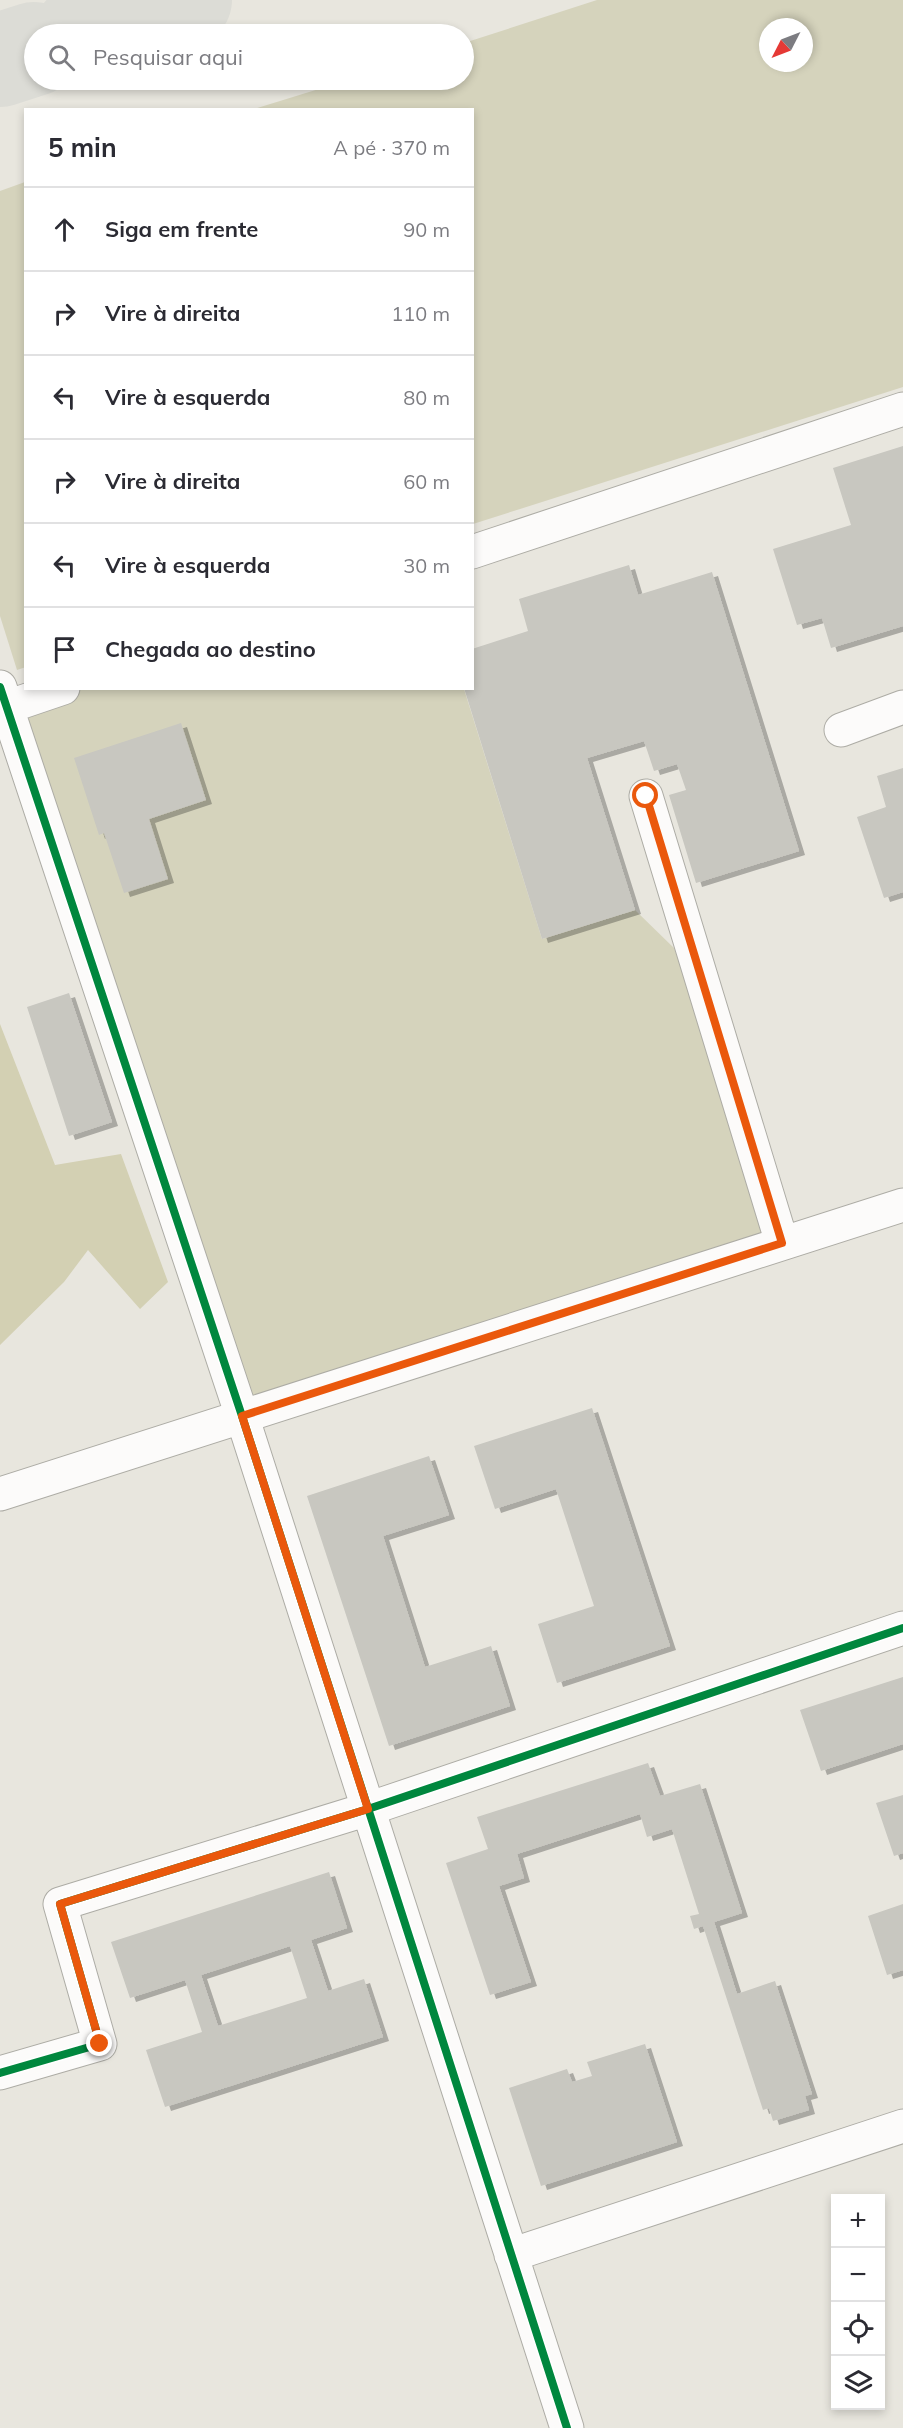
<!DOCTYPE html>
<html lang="pt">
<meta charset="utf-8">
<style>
:root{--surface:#fff;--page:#f2f2f3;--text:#2b2b33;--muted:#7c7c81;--line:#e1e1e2}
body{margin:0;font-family:Mulish,sans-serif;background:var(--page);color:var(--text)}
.controls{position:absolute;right:18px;bottom:18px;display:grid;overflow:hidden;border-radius:0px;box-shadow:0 3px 9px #0003}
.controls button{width:54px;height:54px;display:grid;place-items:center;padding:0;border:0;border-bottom:2px solid var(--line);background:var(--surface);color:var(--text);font:30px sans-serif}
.compass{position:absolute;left:759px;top:18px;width:54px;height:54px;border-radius:50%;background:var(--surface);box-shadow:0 3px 9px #0003;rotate:228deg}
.stop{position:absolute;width:18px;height:18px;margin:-14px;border:4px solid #ea580c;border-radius:50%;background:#fff}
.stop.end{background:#ea580c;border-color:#fff;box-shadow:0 2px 6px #0008}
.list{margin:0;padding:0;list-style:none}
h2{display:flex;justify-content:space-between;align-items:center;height:78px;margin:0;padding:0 24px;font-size:26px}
h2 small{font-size:20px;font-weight:400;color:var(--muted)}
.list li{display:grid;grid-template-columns:39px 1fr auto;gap:18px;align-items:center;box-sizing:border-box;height:84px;padding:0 24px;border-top:2px solid var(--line)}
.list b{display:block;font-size:22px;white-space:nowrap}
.list em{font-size:20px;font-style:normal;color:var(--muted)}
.icon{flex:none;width:33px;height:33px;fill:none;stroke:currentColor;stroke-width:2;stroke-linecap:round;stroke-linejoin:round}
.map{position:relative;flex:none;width:903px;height:2428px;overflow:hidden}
.search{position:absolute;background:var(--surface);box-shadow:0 3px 9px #0003;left:24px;top:24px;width:450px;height:66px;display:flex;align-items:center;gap:15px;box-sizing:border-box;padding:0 21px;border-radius:33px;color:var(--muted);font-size:22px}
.panel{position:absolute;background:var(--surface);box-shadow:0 3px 9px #0003;left:24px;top:108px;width:450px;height:582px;border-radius:0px}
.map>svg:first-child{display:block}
.green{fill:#d5d3bc;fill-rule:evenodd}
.forest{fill:#d3d0b3}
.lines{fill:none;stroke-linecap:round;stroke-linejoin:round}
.taxiway{stroke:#dcdcd6;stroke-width:94}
.building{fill:#c8c7c0;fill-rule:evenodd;filter:url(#shadow)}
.street-casing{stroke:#adaca5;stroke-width:35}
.street{stroke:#fcfbfa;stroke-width:33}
.cycleway-casing{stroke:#fff;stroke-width:11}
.cycleway{stroke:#00873e;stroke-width:8}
.route{stroke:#ea580c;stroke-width:8}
</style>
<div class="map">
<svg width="903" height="2428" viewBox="0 0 903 2428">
<defs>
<filter id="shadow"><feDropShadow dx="6" dy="4" stdDeviation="0" flood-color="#0004"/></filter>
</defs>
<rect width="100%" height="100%" fill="#e8e6de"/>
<path class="green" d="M 597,0 L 903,0 L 903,387 L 473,524 L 472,110 L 254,109 L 348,80 L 464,80 L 464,43 ZM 768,27 L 804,27 L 804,63 L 768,63 Z
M 25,182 L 26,667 L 17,670 L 0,616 L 0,191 Z
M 63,688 L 464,689 L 542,939 L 635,910 L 674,948 L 778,1228 L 242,1416 L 7,707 Z"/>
<path class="forest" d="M 0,1024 L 55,1165 L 121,1154 L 168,1282 L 140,1309 L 88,1250 L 64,1282 L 0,1345 Z"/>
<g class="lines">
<path class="taxiway" d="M 79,34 L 185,0
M 0,60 L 34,49"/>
</g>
<path class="building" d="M 903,446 L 903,626 L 831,648 L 822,618 L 797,625 L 773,549 L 851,525 L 833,468 Z
M 629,565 L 638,595 L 712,572 L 799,851 L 696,883 L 669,795 L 686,790 L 677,764 L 654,771 L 644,741 L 587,758 L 635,910 L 542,939 L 464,688 L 472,688 L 472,649 L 528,631 L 519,599 Z
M 181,723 L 206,800 L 149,819 L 168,879 L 124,893 L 104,833 L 99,835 L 74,758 Z
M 903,768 L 903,892 L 884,898 L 857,817 L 886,807 L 877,776 Z
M 69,993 L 112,1122 L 69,1136 L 27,1007 Z
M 592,1408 L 670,1646 L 557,1683 L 538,1624 L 594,1606 L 556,1489 L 495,1509 L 474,1446 Z
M 429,1456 L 449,1515 L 383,1536 L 425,1667 L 491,1646 L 510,1706 L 389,1746 L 307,1496 Z
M 903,1677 L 903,1744 L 821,1771 L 800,1710 Z
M 648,1763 L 660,1796 L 700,1784 L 742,1913 L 714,1922 L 737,1994 L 775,1981 L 812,2094 L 805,2096 L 809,2110 L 773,2121 L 769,2108 L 763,2110 L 703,1926 L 694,1929 L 690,1916 L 699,1914 L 672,1829 L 647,1837 L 640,1814 L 517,1854 L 524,1878 L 499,1886 L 531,1982 L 490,1995 L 446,1863 L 488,1849 L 477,1817 Z
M 903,1795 L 903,1853 L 894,1856 L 876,1803 Z
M 329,1872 L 347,1928 L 311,1940 L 328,1991 L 364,1979 L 383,2037 L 165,2107 L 146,2050 L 202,2032 L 185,1980 L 130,1998 L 111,1942 ZM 290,1946 L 307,1998 L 218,2026 L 201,1975 Z
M 903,1904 L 903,1970 L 887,1975 L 868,1916 Z
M 645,2044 L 677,2142 L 541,2186 L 509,2088 L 567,2069 L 572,2082 L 592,2076 L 587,2062 Z"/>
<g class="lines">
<defs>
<path id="street" d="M 472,552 L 903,409
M 0,687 L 242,1416 L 567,2428
M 7,707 L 63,688
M 841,730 L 903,707
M 646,796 L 782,1243
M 0,1494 L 903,1205
M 0,2073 L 100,2044 L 60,1904 L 368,1809 L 903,1628
M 511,2255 L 903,2126"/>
</defs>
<use href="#street" class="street-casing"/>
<use href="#street" class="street"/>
<defs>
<path id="cycleway" d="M 0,687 L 242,1416 L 567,2428
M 0,2073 L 100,2044 L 60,1904 L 368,1809 L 903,1628"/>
</defs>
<use href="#cycleway" class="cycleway-casing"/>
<use href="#cycleway" class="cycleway"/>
</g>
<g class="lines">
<path class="route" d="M 100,2044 L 60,1904 L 368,1809 L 242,1416 L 782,1243 L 646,796"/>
</g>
</svg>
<div class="controls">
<button>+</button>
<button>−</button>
<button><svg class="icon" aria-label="locate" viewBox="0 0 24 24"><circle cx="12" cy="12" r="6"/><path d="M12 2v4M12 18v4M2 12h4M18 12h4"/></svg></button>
<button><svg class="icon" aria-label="layers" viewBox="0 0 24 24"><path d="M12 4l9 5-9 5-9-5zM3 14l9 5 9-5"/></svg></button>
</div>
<svg class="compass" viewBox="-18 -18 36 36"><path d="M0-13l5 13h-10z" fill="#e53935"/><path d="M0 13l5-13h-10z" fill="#7c7c81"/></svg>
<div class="stop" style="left:646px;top:796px"></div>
<div class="stop end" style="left:100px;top:2044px"></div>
<div class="search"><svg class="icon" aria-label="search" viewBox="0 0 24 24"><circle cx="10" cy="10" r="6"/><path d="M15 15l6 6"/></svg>Pesquisar aqui</div>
<section class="panel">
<h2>5 min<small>A pé · 370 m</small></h2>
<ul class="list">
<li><svg class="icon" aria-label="ahead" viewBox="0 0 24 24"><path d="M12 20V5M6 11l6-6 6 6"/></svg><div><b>Siga em frente</b></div><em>90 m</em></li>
<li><svg class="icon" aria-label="right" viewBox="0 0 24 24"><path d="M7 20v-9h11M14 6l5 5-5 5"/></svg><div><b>Vire à direita</b></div><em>110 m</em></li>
<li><svg class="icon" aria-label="left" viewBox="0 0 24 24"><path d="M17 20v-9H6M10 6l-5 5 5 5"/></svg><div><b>Vire à esquerda</b></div><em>80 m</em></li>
<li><svg class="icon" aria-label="right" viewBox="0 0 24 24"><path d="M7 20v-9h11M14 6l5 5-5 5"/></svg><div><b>Vire à direita</b></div><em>60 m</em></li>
<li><svg class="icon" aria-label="left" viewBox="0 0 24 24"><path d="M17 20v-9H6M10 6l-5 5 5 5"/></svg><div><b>Vire à esquerda</b></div><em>30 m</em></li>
<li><svg class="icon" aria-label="arrive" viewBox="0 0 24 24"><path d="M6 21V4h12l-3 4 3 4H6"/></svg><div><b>Chegada ao destino</b></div></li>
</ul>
</section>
</div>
